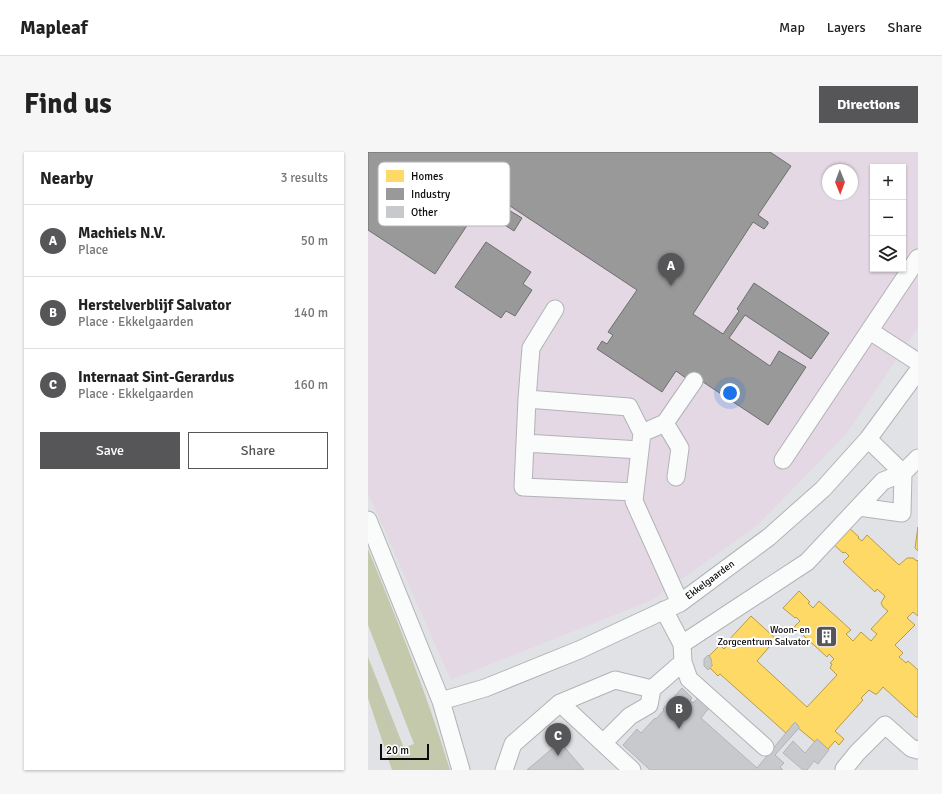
<!DOCTYPE html>
<meta charset="utf-8">
<style>
:root{--surface:#fff;--page:#f6f6f6;--text:#222;--muted:#767676;--line:#e0e0e0;--accent:#565659}
body{margin:0;font-family:Signika,sans-serif;background:var(--page);color:var(--text)}
.controls{position:absolute;right:12px;top:12px;display:grid;overflow:hidden;border-radius:0px;box-shadow:0 1px 3px #0004}
.controls button{width:36px;height:36px;display:grid;place-items:center;padding:0;border:0;border-bottom:1px solid var(--line);background:var(--surface);color:var(--text);font:20px sans-serif}
.compass{position:absolute;left:454px;top:12px;width:36px;height:36px;border-radius:50%;background:var(--surface);box-shadow:0 1px 3px #0004;rotate:179deg}
.scale{position:absolute;left:12px;bottom:10px;width:49px;box-sizing:border-box;padding-left:4px;border:2px solid #0b0b0d;border-top:0;font-size:11px;line-height:14px;white-space:nowrap;color:#0b0b0d;-webkit-text-stroke:3px #fff;paint-order:stroke}
.you{position:absolute;left:362px;top:241px;width:14px;height:14px;margin:-10px;border:3px solid #fff;border-radius:50%;background:#1a73e8;box-shadow:0 0 0 6px #1a73e833}
.badge{display:grid;place-items:center;width:26px;height:26px;border-radius:50%;background:var(--accent);color:#fff;font-size:13px;font-weight:700}
.pin{position:absolute;translate:-50% -33px;filter:drop-shadow(0 1px 2px #0008)}
.pin::after{content:'';position:absolute;top:21px;width:14px;height:12px;background:inherit;clip-path:polygon(0 0,100% 0,50% 100%)}
.list{margin:0;padding:0;list-style:none}
h2{display:flex;justify-content:space-between;align-items:center;height:52px;margin:0;padding:0 16px;font-size:17px}
h2 small{font-size:13px;font-weight:400;color:var(--muted)}
.list li{display:grid;grid-template-columns:26px 1fr auto;gap:12px;align-items:center;box-sizing:border-box;height:72px;padding:0 16px;border-top:1px solid var(--line)}
.list b{display:block;font-size:15px;white-space:nowrap}
.list p{margin:0;font-size:13px;white-space:nowrap;color:var(--muted)}
.list em{font-size:13px;font-style:normal;color:var(--muted)}
.actions{display:flex;gap:8px;padding:12px 16px}
.actions a{flex:1;padding:9px 0;border:1px solid var(--accent);border-radius:0px;text-align:center;font-size:14px;color:var(--accent)}
.actions .main{background:var(--accent);color:#fff}
.icon{flex:none;width:22px;height:22px;fill:none;stroke:currentColor;stroke-width:2;stroke-linecap:round;stroke-linejoin:round}
.map{position:relative;flex:none;width:550px;height:618px;overflow:hidden;border-radius:0px}
header{display:flex;align-items:center;gap:24px;box-sizing:border-box;height:56px;padding:0 20px;background:var(--surface);border-bottom:1px solid var(--line)}
header strong{font-size:19px}
nav{display:flex;gap:22px;margin-inline-start:auto;font-size:14px}
.intro{display:flex;align-items:center;justify-content:space-between;box-sizing:border-box;height:96px;padding:0 24px}
h1{margin:0;font-size:28px}
.button{padding:10px 18px;border-radius:0px;background:var(--accent);color:#fff;font-size:14px;font-weight:700}
main{display:flex;gap:24px;padding:0 24px}
aside{flex:1;background:var(--surface);border-radius:0px;box-shadow:0 1px 3px #0004}
.map>svg:first-child{display:block}
.industrial{fill:#e3d8e3;fill-rule:evenodd}
.green{fill:#c4c9ab}
.homes{fill:#ffd966;stroke:#b69b4b}
.industry{fill:#999;stroke:#6e6e6f}
.building{fill:#c8c9cc;stroke:#b3b4b7}
.lines{fill:none;stroke-linecap:round;stroke-linejoin:round}
.minor-casing{stroke:#b2b3b6;stroke-width:19}
.path{stroke:#c3c3c4;stroke-width:2.5;stroke-dasharray:2 2;stroke-linecap:butt}
.minor{stroke:#fafbfb;stroke-width:17}
.labels{text-anchor:middle;dominant-baseline:central;stroke-width:4;stroke-linejoin:round;paint-order:stroke}
.street-label{font-size:10px;fill:#0b0b0d;stroke:#fff}
.poi-label{font-size:10px;fill:#0b0b0d;stroke:#fff;text-anchor:end}
.key{fill:#fff;stroke:#b6b6b6;stroke-width:1}
.key-label{font-size:11px;fill:#0b0b0d}
</style>
<header>
<strong>Mapleaf</strong>
<nav><a>Map</a><a>Layers</a><a>Share</a></nav>
</header>
<div class="intro"><h1>Find us</h1><a class="button">Directions</a></div>
<main>
<aside>
<h2>Nearby<small>3 results</small></h2>
<ul class="list">
<li><span class="badge">A</span><div><b>Machiels N.V.</b><p>Place</p></div><em>50 m</em></li>
<li><span class="badge">B</span><div><b>Herstelverblijf Salvator</b><p>Place · Ekkelgaarden</p></div><em>140 m</em></li>
<li><span class="badge">C</span><div><b>Internaat Sint-Gerardus</b><p>Place · Ekkelgaarden</p></div><em>160 m</em></li>
</ul>
<div class="actions"><a class="main">Save</a><a>Share</a></div>
</aside>
<div class="map">
<svg width="550" height="618" viewBox="0 0 550 618">
<rect width="100%" height="100%" fill="#e1e2e6"/>
<path class="industrial" d="M 0,0 L 550,0 L 550,175 L 479,281 L 390,373 L 284,448 L 83,528 L 0,341 ZM 505,15 L 535,15 L 535,117 L 505,117 ZM 460,18 L 484,18 L 484,42 L 460,42 Z"/>
<path class="green" d="M 0,397 C 30,470 59,542 82,618 L 24,618 L 0,546 L 0,505 L 36,596 L 46,592 L 0,473 Z"/>
<path class="homes" d="M 479,374 L 491,385 L 490,386 L 494,389 L 499,383 L 531,413 L 539,406 L 545,406 L 549,409 L 550,408 L 550,464 L 545,460 L 539,466 L 547,473 L 527,493 L 535,501 L 531,505 L 538,511 L 540,509 L 550,518 L 550,565 L 548,565 L 515,535 L 509,542 L 507,542 L 501,538 L 493,546 L 495,548 L 467,579 L 476,587 L 471,593 L 467,589 L 460,597 L 449,587 L 447,590 L 430,576 L 431,575 L 427,570 L 418,581 L 352,522 L 350,524 L 342,516 L 344,514 L 343,507 L 341,504 L 352,493 L 356,497 L 360,492 L 358,491 L 383,464 L 408,487 L 389,509 L 439,555 L 469,523 L 462,516 L 464,512 L 462,511 L 466,507 L 461,502 L 459,505 L 426,475 L 432,469 L 428,465 L 427,466 L 415,456 L 431,439 L 442,450 L 440,451 L 445,456 L 451,449 L 483,478 L 478,482 L 485,489 L 493,480 L 503,489 L 509,482 L 503,477 L 520,459 L 515,455 L 513,451 L 517,444 L 509,437 L 507,440 L 475,410 L 481,404 L 477,400 L 475,401 L 464,391 Z
M 550,375 L 550,399 L 547,396 Z"/>
<path class="industry" d="M 0,0 L 402,0 L 423,14 L 390,63 L 400,70 L 400,72 L 396,77 L 385,70 L 325,162 L 355,182 L 371,159 L 369,157 L 386,131 L 461,181 L 443,207 L 377,163 L 361,186 L 402,214 L 411,199 L 438,215 L 400,273 L 326,224 L 322,229 L 308,219 L 294,240 L 229,197 L 234,189 L 239,192 L 245,183 L 240,180 L 269,138 L 133,48 L 127,56 L 122,53 L 121,51 L 126,43 L 121,40 L 67,122 L 0,78 Z
M 134,54 L 154,66 L 146,79 L 126,66 Z
M 118,90 L 163,120 L 155,132 L 164,138 L 147,164 L 138,159 L 133,166 L 87,135 Z"/>
<path class="building" d="M 340,503 L 343,507 L 344,514 L 340,518 L 336,514 L 336,507 Z
M 314,536 L 324,546 L 322,548 L 325,551 L 330,546 L 341,556 L 333,566 L 389,616 L 427,570 L 431,575 L 431,576 L 407,603 L 416,611 L 412,615 L 415,618 L 282,618 L 255,593 L 269,577 L 273,581 L 287,566 L 288,567 L 296,558 L 295,557 Z
M 449,587 L 461,598 L 450,612 L 446,609 L 439,618 L 435,618 L 415,601 L 425,589 L 437,601 Z
M 192,590 L 216,618 L 159,618 Z"/>
<g class="lines">
<defs>
<path id="minor" d="M 187,157 L 163,196 L 159,247 L 155,335 L 267,340
M 502,179 L 550,210
M 159,247 L 261,255 L 274,281
M 297,271 L 312,296 L 308,325
M 157,291 L 272,298
M 415,308 L 550,106
M 491,355 L 534,361 L 535,321 L 500,287
M 0,368 L 73,549 L 93,618
M 312,451 L 266,349 L 274,281 L 297,271 L 326,229
M 314,492 L 439,410 L 515,329 L 535,321 L 550,306
M 315,510 L 321,527 L 397,595
M 73,549 L 117,536 L 211,498 L 312,451 L 401,385 L 455,337 L 500,287 L 550,219
M 192,551 L 264,618
M 235,591 L 262,564 L 281,553 L 284,537
M 136,618 L 145,592 L 192,551 L 247,528 L 284,537 L 315,510 L 314,492 L 296,458
M 477,618 L 476,617 L 489,601 L 517,573 L 543,596 L 550,598"/>
</defs>
<use href="#minor" class="minor-casing"/>
<path class="path" d="M 0,518 L 40,618
M 65,618 L 74,612"/>
<use href="#minor" class="minor"/>
</g>
<defs>
<symbol id="building-square" viewBox="-11 -11 22 22"><rect x="-9" y="-9" width="18" height="18" rx="4" fill="#565659" stroke="#fff"/><path d="M-4-6H4V6H1V3H-1V6H-4ZM-2.5-4.3h1.7v1.8h-1.7ZM.8-4.3h1.7v1.8H.8ZM-2.5-1h1.7V.8h-1.7ZM.8-1h1.7V.8H.8Z" fill="#fff"/></symbol>
</defs>
<g fill-rule="evenodd">
<use href="#building-square" x="446" y="472" width="25" height="25"/>
</g>
<g class="labels">
<g class="street-label">
<text transform="translate(342 428) rotate(-37)">Ekkelgaarden</text>
</g>
<g class="poi-label">
<text x="442" y="478">Woon- en<tspan x="442" dy="12">Zorgcentrum Salvator</tspan></text>
</g>
</g>
<rect x="10" y="10" width="132" height="64" rx="6" class="key"/>
<rect x="18" y="18" width="18" height="12" fill="#ffd966"/>
<rect x="18" y="36" width="18" height="12" fill="#999"/>
<rect x="18" y="54" width="18" height="12" fill="#c8c9cc"/>
<g class="key-label">
<text x="43" y="28">Homes</text>
<text x="43" y="46">Industry</text>
<text x="43" y="64">Other</text>
</g>
</svg>
<div class="controls">
<button>+</button>
<button>−</button>
<button><svg class="icon" aria-label="layers" viewBox="0 0 24 24"><path d="M12 4l9 5-9 5-9-5zM3 14l9 5 9-5"/></svg></button>
</div>
<svg class="compass" viewBox="-18 -18 36 36"><path d="M0-13l5 13h-10z" fill="#e53935"/><path d="M0 13l5-13h-10z" fill="#767676"/></svg>
<div class="scale">20 m</div>
<div class="you"></div>
<div class="pin badge" style="left:303px;top:134px">A</div>
<div class="pin badge" style="left:311px;top:577px">B</div>
<div class="pin badge" style="left:190px;top:604px">C</div>
</div>
</main>
